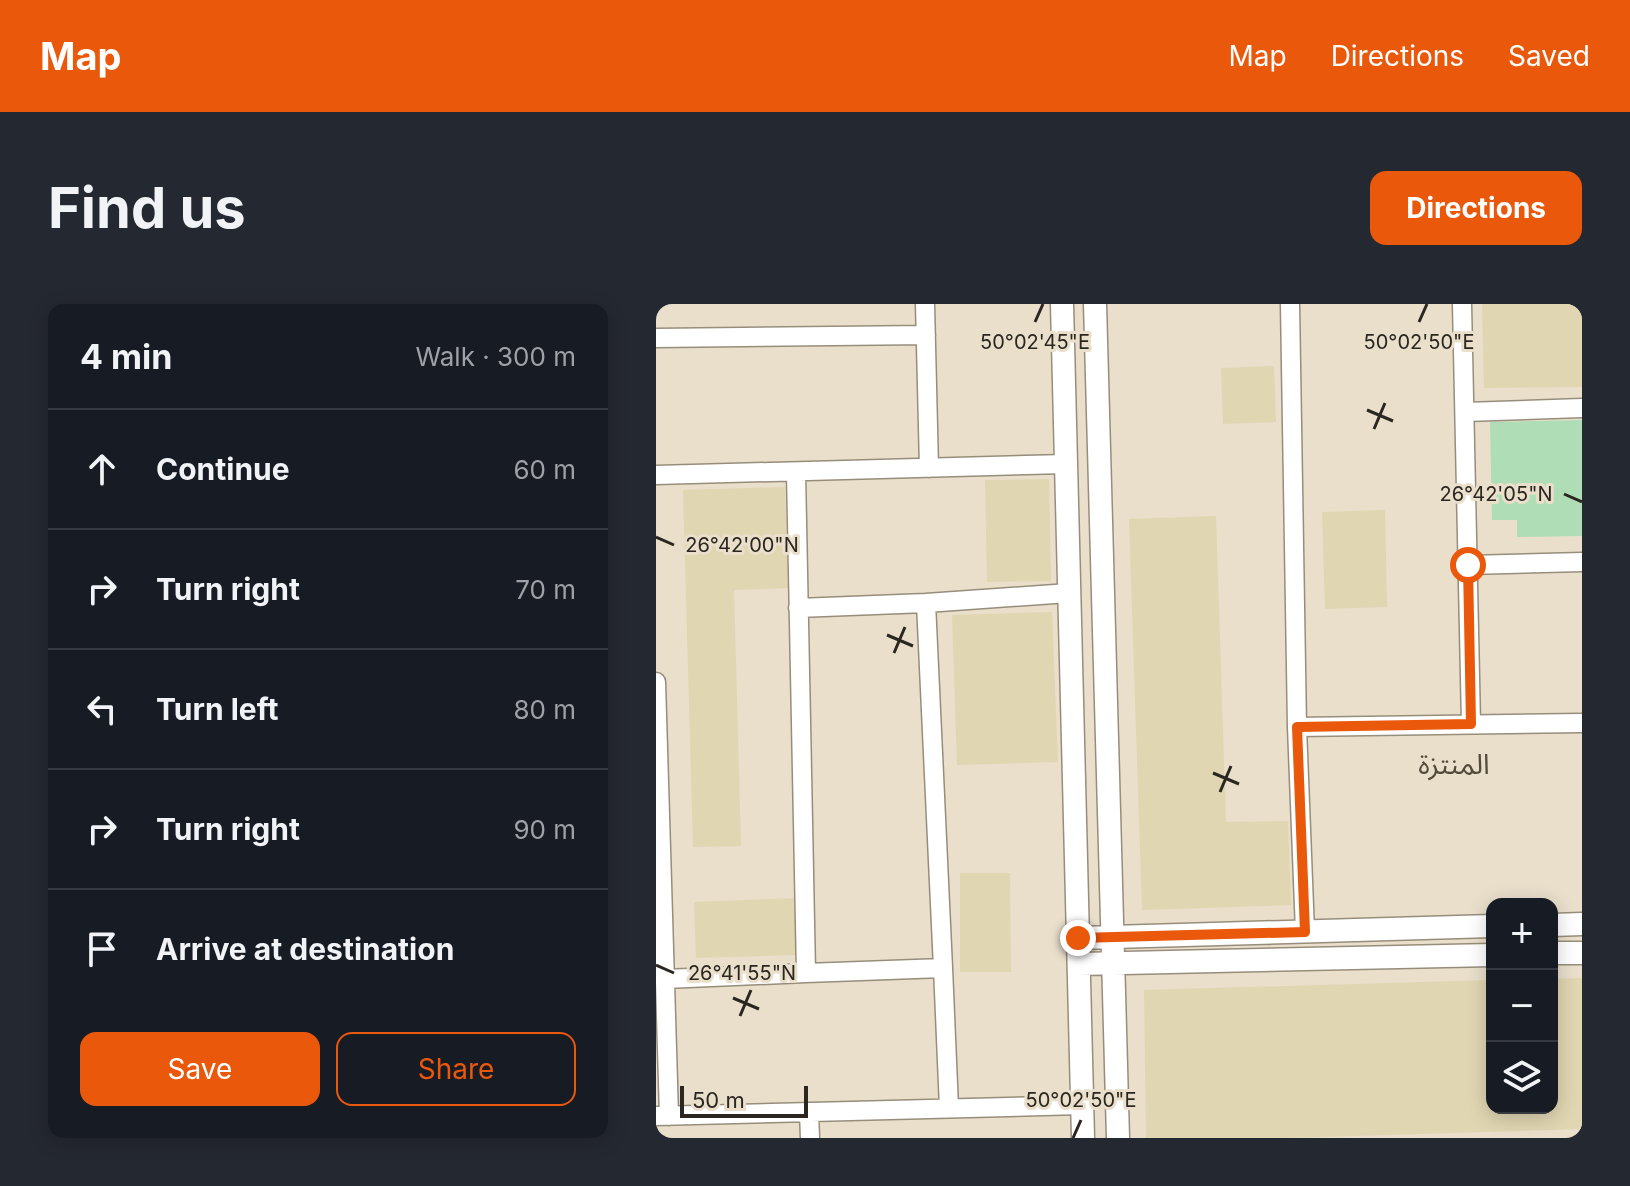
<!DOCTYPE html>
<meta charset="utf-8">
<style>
:root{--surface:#171b24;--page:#242831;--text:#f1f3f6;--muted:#9ea1a6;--line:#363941;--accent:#ea580c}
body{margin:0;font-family:Inter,"Noto Sans Arabic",sans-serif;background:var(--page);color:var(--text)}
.controls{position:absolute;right:24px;bottom:24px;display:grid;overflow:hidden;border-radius:16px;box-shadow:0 4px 20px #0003}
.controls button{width:72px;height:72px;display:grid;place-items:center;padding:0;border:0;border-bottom:2px solid var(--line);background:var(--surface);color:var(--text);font:40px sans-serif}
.scale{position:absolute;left:24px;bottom:20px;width:128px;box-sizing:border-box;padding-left:8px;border:4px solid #2b2720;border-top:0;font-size:22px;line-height:28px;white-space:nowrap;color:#2b2720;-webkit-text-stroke:6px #e9dfcb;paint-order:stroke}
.stop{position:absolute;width:24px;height:24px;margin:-18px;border:6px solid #ea580c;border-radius:50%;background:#fff}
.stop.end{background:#ea580c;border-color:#fff;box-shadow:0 2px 8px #0008}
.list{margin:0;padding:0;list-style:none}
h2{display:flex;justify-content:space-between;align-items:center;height:104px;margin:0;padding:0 32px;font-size:34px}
h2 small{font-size:26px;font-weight:400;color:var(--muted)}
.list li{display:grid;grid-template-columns:52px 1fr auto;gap:24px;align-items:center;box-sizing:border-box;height:120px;padding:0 32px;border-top:2px solid var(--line)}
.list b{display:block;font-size:30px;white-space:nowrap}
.list em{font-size:26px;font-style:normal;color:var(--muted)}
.actions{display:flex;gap:16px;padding:24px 32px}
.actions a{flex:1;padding:18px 0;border:2px solid var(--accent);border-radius:16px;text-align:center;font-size:28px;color:var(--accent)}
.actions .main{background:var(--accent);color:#fff}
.icon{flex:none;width:44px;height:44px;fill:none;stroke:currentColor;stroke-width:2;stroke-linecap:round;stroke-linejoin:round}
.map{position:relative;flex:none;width:926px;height:834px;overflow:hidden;border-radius:16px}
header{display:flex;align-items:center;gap:48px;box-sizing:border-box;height:112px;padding:0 40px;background:var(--accent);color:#fff}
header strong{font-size:38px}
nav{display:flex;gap:44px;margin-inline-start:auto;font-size:28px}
.intro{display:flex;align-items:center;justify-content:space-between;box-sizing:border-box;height:192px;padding:0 48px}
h1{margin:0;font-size:56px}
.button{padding:20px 36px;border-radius:16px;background:var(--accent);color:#fff;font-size:28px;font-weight:700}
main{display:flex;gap:48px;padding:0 48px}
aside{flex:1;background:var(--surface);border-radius:16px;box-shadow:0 4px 20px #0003}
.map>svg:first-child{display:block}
.green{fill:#afddb6}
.sand{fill:#e0d6b2}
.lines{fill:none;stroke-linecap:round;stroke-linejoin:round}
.minor-casing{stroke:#978d7b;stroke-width:21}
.major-casing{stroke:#978d7b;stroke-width:25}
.minor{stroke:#fff;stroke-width:18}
.major{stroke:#fff;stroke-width:22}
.route{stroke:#ea580c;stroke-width:10}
.ticks{fill:none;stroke:#2b2720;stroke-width:3}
.labels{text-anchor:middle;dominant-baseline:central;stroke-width:6;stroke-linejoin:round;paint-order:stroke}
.neighbourhood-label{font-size:28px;fill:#534a3a;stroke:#e9dfcb}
.ticks-label{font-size:20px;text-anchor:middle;fill:#2b2720;stroke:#e9dfcb;stroke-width:6;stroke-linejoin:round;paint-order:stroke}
</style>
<header>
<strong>Map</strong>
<nav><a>Map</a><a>Directions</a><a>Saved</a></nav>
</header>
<div class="intro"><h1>Find us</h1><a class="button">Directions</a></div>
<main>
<aside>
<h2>4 min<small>Walk · 300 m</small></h2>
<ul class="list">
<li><svg class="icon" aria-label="ahead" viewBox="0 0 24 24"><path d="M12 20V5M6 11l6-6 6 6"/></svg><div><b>Continue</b></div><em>60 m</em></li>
<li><svg class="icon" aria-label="right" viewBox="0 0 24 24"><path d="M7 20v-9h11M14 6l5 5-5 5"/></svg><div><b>Turn right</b></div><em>70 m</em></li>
<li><svg class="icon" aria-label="left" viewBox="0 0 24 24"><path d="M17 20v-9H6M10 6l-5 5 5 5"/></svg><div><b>Turn left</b></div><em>80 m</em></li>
<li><svg class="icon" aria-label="right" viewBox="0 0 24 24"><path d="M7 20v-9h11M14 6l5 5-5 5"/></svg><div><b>Turn right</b></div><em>90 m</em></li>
<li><svg class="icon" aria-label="arrive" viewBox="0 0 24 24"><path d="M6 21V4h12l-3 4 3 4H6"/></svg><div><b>Arrive at destination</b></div></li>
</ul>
<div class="actions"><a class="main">Save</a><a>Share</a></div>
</aside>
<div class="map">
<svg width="926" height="834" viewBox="0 0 926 834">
<rect width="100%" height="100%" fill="#e9dfcb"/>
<path class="green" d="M 926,116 L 926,232 L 861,233 L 861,216 L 836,216 L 834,118 Z"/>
<path class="sand" d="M 826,0 L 926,0 L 926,83 L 828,84 Z
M 618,62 L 620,118 L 567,120 L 565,64 Z
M 393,175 L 395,277 L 331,278 L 329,176 Z
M 129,183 L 132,284 L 78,286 L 85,542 L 37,543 L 27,186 Z
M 729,206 L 731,303 L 669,305 L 666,208 Z
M 560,212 L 570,518 L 632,517 L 635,601 L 486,606 L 473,215 Z
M 396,308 L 402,458 L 301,461 L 296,311 Z
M 304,569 L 354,569 L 355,668 L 304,668 Z
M 140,594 L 142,651 L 40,654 L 38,598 Z
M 926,674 L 926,825 L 633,834 L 490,834 L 488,686 L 836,676 L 836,804 L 896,804 L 896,675 Z"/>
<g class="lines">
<defs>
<path id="minor" d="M 269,0 L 273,164
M 634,0 L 641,423 L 649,628
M 806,0 L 815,420
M 0,34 L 270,31
M 809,108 L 926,104
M 140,168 L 150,669 L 287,664 L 293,804
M 0,171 L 410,160
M 812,261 L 926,258
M 142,304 L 270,299
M 0,378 L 13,812
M 641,423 L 926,419
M 287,664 L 270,299 L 413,289
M 9,675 L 150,669
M 153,808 L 154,834
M 0,812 L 426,801"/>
<path id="major" d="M 406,0 L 427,834
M 439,0 L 462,834
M 896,621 L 926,620
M 422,634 L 836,622
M 896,649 L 926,649
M 423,660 L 836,651"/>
</defs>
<use href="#minor" class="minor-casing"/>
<use href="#major" class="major-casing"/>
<use href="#minor" class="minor"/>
<use href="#major" class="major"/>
</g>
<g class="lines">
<path class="route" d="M 422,634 L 649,628 L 641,423 L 815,420 L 812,261"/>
</g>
<path class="ticks" d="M 379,18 L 387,0M 763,18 L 771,0M 711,106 L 737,117M 718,125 L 729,99M 908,190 L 926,198M 0,233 L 18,241M 231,331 L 257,342M 238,349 L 249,323M 557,469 L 583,480M 564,488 L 575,462M 0,661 L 18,669M 77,694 L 103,705M 84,712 L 95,686M 417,834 L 425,816"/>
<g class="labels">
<g class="neighbourhood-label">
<text x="798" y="460">المنتزة</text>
</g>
</g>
<g class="ticks-label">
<text x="379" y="45">50°02'45"E</text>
<text x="763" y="45">50°02'50"E</text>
<text x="840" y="197">26°42'05"N</text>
<text x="86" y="248">26°42'00"N</text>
<text x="86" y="676">26°41'55"N</text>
<text x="425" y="803">50°02'50"E</text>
</g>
</svg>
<div class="controls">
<button>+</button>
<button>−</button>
<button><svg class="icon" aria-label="layers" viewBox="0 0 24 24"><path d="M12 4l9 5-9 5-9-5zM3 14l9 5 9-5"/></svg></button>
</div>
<div class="scale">50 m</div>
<div class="stop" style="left:812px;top:261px"></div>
<div class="stop end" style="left:422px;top:634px"></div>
</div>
</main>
